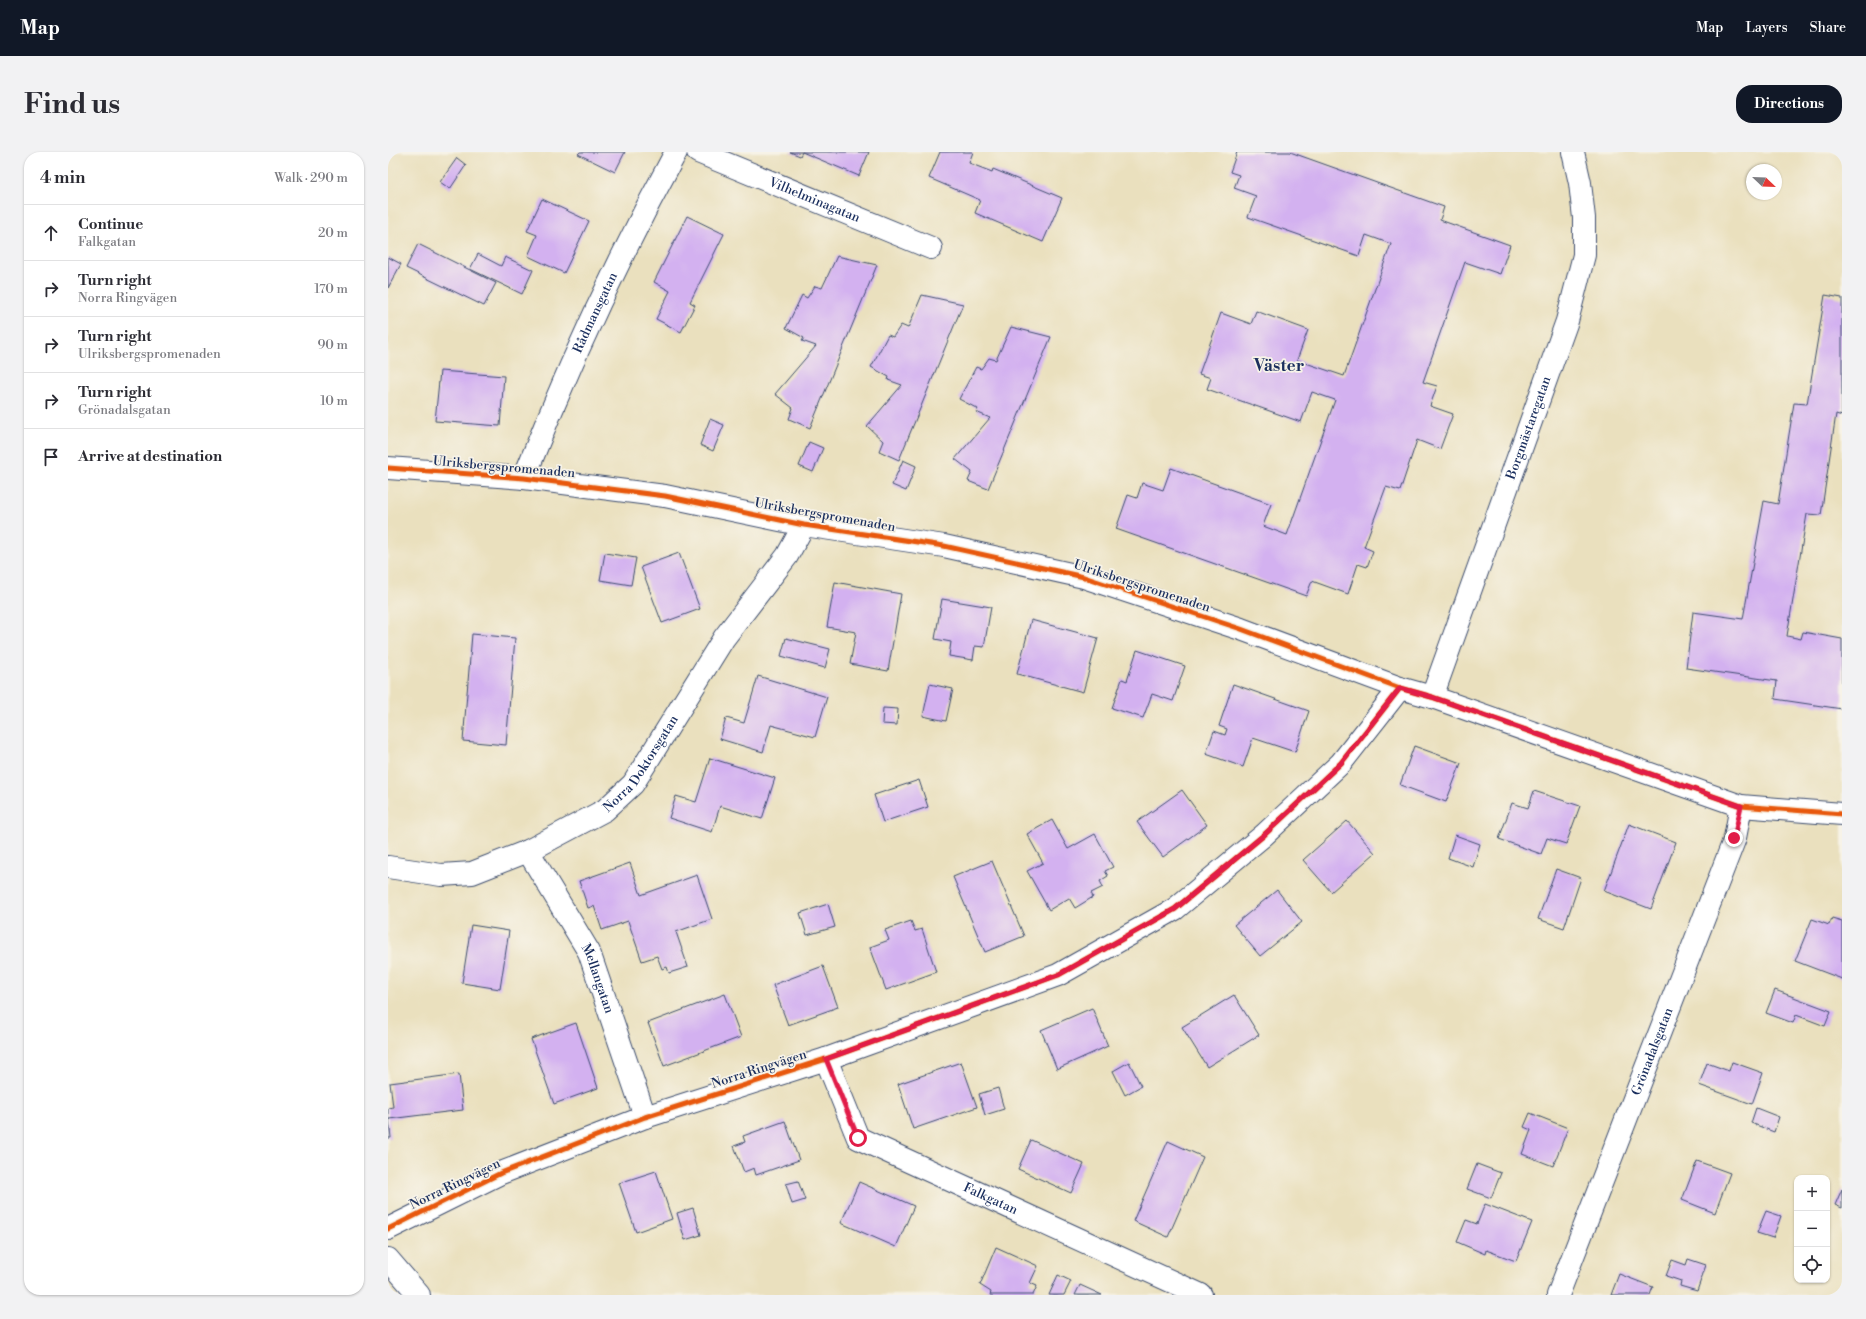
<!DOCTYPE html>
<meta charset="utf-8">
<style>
:root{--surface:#fff;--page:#f2f2f3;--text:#2b2b33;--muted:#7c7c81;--line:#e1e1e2;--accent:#111827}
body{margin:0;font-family:"Libre Bodoni",serif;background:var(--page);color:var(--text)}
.controls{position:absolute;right:12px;bottom:12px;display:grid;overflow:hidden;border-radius:8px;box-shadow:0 1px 3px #0004}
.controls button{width:36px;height:36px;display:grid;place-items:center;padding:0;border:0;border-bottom:1px solid var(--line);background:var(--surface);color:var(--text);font:20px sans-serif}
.compass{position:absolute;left:1358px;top:12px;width:36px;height:36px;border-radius:50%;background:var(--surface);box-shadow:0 1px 3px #0004;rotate:113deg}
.stop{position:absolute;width:12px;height:12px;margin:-9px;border:3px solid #e11d48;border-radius:50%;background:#fff}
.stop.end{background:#e11d48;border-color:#fff;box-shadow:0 1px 4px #0008}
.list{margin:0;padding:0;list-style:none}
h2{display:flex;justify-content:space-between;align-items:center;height:52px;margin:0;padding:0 16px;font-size:17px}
h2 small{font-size:13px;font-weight:400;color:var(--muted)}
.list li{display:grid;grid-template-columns:26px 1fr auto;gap:12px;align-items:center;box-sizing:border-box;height:56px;padding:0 16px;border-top:1px solid var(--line)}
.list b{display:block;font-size:15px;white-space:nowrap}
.list p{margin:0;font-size:13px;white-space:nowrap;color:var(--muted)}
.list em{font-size:13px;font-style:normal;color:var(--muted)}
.icon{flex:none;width:22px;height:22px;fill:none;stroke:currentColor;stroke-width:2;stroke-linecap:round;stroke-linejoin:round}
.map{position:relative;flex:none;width:1454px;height:1143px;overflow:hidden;border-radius:16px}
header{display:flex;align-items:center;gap:24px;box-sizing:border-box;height:56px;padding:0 20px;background:var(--accent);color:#fff}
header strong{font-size:19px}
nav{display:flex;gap:22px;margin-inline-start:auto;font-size:14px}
.intro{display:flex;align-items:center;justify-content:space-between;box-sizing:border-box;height:96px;padding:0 24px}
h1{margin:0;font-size:28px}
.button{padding:10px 18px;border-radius:16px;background:var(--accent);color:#fff;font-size:14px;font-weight:700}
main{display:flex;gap:24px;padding:0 24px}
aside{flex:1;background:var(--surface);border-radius:16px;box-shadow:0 1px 3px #0004}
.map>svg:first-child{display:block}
.building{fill:#d3b1f0}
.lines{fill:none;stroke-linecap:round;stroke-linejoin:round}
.minor-casing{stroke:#3a4a6c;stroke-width:24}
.minor{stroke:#fff;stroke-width:22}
.cycleway-casing{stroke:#f7f3e8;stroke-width:8}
.cycleway{stroke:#e8590c;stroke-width:5}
.route{stroke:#e11d48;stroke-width:5}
.labels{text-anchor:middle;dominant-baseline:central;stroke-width:3.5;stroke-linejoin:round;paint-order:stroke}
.street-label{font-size:13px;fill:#1b2f5e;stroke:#f7f3e8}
.district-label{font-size:17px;font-weight:bold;fill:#1b2f5e;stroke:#f7f3e8}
</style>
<header>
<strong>Map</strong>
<nav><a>Map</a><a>Layers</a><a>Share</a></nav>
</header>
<div class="intro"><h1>Find us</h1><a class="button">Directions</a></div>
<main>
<aside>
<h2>4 min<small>Walk · 290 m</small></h2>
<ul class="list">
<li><svg class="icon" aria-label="ahead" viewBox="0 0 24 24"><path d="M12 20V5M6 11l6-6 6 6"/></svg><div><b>Continue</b><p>Falkgatan</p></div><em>20 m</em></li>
<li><svg class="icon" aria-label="right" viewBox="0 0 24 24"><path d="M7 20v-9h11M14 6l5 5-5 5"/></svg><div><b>Turn right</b><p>Norra Ringvägen</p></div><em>170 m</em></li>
<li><svg class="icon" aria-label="right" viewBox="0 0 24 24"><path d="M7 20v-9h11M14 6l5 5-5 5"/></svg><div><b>Turn right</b><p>Ulriksbergspromenaden</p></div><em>90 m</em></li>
<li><svg class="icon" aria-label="right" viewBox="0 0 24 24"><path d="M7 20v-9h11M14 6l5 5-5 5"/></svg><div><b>Turn right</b><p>Grönadalsgatan</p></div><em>10 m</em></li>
<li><svg class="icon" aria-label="arrive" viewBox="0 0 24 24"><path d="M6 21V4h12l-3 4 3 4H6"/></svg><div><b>Arrive at destination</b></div></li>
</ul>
</aside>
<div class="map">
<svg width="1454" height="1143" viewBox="0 0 1454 1143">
<rect width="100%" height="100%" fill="#f7f3e8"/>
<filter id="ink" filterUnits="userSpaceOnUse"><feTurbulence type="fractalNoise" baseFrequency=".025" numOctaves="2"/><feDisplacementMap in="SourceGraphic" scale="8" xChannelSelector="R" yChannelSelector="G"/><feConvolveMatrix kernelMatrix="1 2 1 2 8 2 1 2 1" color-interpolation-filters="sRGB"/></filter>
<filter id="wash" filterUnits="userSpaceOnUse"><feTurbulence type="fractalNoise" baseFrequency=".012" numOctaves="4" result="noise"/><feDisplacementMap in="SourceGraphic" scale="16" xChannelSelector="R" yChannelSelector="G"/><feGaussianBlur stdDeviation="0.9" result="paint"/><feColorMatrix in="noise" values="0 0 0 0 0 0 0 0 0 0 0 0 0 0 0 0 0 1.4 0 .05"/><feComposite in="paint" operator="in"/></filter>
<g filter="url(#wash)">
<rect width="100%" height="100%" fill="#eae0be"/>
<g id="blocks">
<path class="building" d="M 192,0 L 237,0 L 227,20 L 190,2 Z
M 402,0 L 481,0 L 471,24 L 414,0 L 412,4 Z
M 552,0 L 585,0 L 581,11 L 604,20 L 605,17 L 674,46 L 655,90 L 587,61 L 592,48 L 541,26 Z
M 849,0 L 902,0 L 1056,55 L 1052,68 L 1122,93 L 1112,122 L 1077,110 L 1035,230 L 1049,234 L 1042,254 L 1065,262 L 1052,297 L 1029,288 L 1012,339 L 998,335 L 976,395 L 985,399 L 979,415 L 970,412 L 960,442 L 924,429 L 918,444 L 728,377 L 740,343 L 749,346 L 754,331 L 775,338 L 783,316 L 883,352 L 875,374 L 899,383 L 947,248 L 924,240 L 913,270 L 819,237 L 823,226 L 811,222 L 833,161 L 863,172 L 868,159 L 920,178 L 909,208 L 956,224 L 1003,92 L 978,83 L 971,104 L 860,65 L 868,44 L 846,36 L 851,23 L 842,20 Z
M 69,6 L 78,13 L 62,37 L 52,30 Z
M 154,47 L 201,69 L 176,121 L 140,104 L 149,83 L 139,79 Z
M 299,64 L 336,82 L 302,150 L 307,153 L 293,180 L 268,167 L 282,139 L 266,130 Z
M 30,92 L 108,131 L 96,154 L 18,116 Z
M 90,102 L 113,114 L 117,105 L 145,118 L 134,142 L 82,117 Z
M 449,104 L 489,113 L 422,276 L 401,267 L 405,256 L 387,242 L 428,194 L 414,189 L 416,186 L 398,176 L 414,143 L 419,146 L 427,134 L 434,136 Z
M 0,105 L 13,112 L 0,136 Z
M 534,143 L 575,152 L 511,308 L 491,299 L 495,289 L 479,274 L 514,233 L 500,228 L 501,225 L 483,215 L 500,183 L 505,185 L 513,173 L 520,176 Z
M 1437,143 L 1454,146 L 1454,264 L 1448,262 L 1433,363 L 1419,362 L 1399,484 L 1413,487 L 1415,480 L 1454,487 L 1454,557 L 1387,547 L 1389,529 L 1298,516 L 1305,460 L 1355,467 L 1376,349 L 1390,352 L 1406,251 L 1419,252 Z
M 623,175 L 663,185 L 600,337 L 580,329 L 584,320 L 567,307 L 602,266 L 588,260 L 590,257 L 571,247 L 588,215 L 593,217 L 601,206 L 608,208 Z
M 52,219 L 116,224 L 112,274 L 47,269 Z
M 322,267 L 336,273 L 325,299 L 312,293 Z
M 421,290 L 435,296 L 425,320 L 411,314 Z
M 515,308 L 528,314 L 518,339 L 504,333 Z
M 217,401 L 248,406 L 243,433 L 212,428 Z
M 291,401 L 312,457 L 274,471 L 253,415 Z
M 447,430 L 513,442 L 500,519 L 462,512 L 468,480 L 439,475 Z
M 554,447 L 603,455 L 596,495 L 587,494 L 585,508 L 561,504 L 563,490 L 547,487 Z
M 643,468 L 710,486 L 695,540 L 629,522 Z
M 84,482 L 127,486 L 118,593 L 75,589 Z
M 398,486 L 442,497 L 437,516 L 393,504 Z
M 749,498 L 797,514 L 785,549 L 764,542 L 755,566 L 724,556 L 734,527 L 739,529 Z
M 370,524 L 439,545 L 427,585 L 383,573 L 375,600 L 332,587 L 338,566 L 356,571 Z
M 542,532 L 565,537 L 558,569 L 535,564 Z
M 845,532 L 921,559 L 907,600 L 865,586 L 855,615 L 818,602 L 826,579 L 837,583 L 839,577 L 831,574 Z
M 495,556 L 510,557 L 509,573 L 494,572 Z
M 1026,594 L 1073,611 L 1058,650 L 1012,633 Z
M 322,606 L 387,626 L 374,667 L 332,654 L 324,680 L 281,666 L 288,644 L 308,650 Z
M 531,628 L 540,655 L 495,670 L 486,643 Z
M 794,638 L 819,673 L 775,705 L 749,670 Z
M 1146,639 L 1192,654 L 1178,692 L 1159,686 L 1153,702 L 1111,687 L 1124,651 L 1140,656 Z
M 664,668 L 680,697 L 707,682 L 725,715 L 717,719 L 720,724 L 712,729 L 715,735 L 703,741 L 705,745 L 687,756 L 681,746 L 661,758 L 639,719 L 655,711 L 639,682 Z
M 959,669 L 987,701 L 943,740 L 915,708 Z
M 1241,672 L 1288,690 L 1263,757 L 1216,739 Z
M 1067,683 L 1092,692 L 1085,715 L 1060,706 Z
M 604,709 L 636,784 L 597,800 L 565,725 Z
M 242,711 L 253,743 L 309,723 L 324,767 L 288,780 L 300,815 L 281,821 L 279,815 L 274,817 L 269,804 L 254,809 L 240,769 L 214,778 L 206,754 L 200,756 L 191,729 Z
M 1168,717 L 1193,726 L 1176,776 L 1150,767 Z
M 889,738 L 914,770 L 872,804 L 846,773 Z
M 440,752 L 447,775 L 419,783 L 412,761 Z
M 1444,766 L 1454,769 L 1454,827 L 1407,809 L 1424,767 L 1441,773 Z
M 523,769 L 527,779 L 534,777 L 548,820 L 498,838 L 482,795 L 501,788 L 497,778 Z
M 83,773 L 121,779 L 112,837 L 74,831 Z
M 435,814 L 450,855 L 400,873 L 385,833 Z
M 1387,838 L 1443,859 L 1437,874 L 1408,863 L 1405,871 L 1378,861 Z
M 337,842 L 353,885 L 276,914 L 260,871 Z
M 846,843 L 871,883 L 819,915 L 794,875 Z
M 704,856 L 720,894 L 669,917 L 653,878 Z
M 188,871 L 210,936 L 166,952 L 143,887 Z
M 573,910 L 589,955 L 525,977 L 510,932 Z
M 741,910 L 753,934 L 737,943 L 725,919 Z
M 1344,910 L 1375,921 L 1364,952 L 1311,933 L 1319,911 L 1341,919 Z
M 71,922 L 75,958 L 1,967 L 3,986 L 0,986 L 0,956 L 5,955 L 2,931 Z
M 610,936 L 616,957 L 597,963 L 591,942 Z
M 1368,956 L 1391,965 L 1386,980 L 1363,971 Z
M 1142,961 L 1180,976 L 1165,1014 L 1134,1002 L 1143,978 L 1136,975 Z
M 397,969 L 411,1008 L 368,1023 L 366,1016 L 356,1020 L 346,994 L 357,990 L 355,984 Z
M 643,988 L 696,1012 L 683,1041 L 630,1017 Z
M 780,989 L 815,1005 L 780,1085 L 745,1069 Z
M 1309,1009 L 1342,1021 L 1327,1061 L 1294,1048 Z
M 1089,1012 L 1113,1021 L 1103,1046 L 1079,1037 Z
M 268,1019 L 284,1067 L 248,1080 L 231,1031 Z
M 410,1029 L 417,1048 L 404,1052 L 398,1032 Z
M 471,1030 L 526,1054 L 508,1095 L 453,1071 Z
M 1454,1037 L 1454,1056 L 1447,1053 Z
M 1097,1052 L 1144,1070 L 1128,1109 L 1098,1098 L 1097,1102 L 1069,1090 L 1078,1068 L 1089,1072 Z
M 305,1056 L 313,1083 L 297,1088 L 289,1061 Z
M 1378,1059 L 1393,1064 L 1385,1086 L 1369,1081 Z
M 608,1095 L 650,1114 L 642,1131 L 649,1134 L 645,1143 L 602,1143 L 603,1140 L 592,1133 Z
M 1300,1107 L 1318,1113 L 1309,1139 L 1292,1134 L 1293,1129 L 1278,1124 L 1284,1108 L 1298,1113 Z
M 1231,1122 L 1265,1135 L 1262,1143 L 1223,1143 Z
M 670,1123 L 683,1129 L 676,1143 L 661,1143 Z
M 692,1133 L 714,1143 L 687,1143 Z"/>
</g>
</g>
<g filter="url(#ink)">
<use href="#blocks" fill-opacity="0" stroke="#3a4a6c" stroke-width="1"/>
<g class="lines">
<defs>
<g id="minor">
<path id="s1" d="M 310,0 L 543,96"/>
<path d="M 0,316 L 136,326 L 277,344 L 416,373 L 556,394 L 696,425 L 853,477 L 1012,536 L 1044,545 L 1353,654 L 1454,662"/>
<path id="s2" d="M 136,326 C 180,214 231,105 288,0"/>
<path id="s3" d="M 1044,545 L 1179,169 L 1196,103 L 1196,66 L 1192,31 L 1185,0"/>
<path id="s4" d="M 140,699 L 201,800 L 257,965"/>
<path id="s5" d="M 0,715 L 53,723 L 84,721 L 140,699 L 217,658 L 245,632 L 336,486 L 399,404 L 416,373"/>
<path id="s6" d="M 438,907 L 470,986 L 813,1143"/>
<path d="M 0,1077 L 113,1021 L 257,965 L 438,907 L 670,823 L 787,757 L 876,683 L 953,611 L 1012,536"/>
<path d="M 0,1107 L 31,1143"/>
<path id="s7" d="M 1170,1143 L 1347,686 L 1353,654"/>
</g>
</defs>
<use href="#minor" class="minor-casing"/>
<use href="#minor" class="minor"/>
<defs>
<path id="cycleway" d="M 0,316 L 136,326 L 277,344 L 416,373 L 556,394 L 696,425 L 853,477 L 1012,536 L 1044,545 L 1353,654 L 1454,662
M 0,1077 L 113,1021 L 257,965 L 438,907 L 670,823 L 787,757 L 876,683 L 953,611 L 1012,536"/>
</defs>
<use href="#cycleway" class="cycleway-casing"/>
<use href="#cycleway" class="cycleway"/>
</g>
</g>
<g class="lines" filter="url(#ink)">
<path class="route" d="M 470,986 L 438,907 L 670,823 L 787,757 L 876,683 L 953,611 L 1012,536 L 1044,545 L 1353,654 L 1346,686"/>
</g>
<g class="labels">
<g class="street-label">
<text stroke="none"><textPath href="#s1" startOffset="126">Vilhelminagatan</textPath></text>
<text stroke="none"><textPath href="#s2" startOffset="180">Rådmansgatan</textPath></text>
<text stroke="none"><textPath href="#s3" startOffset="286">Borgmästaregatan</textPath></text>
<text transform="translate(116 315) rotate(5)">Ulriksbergspromenaden</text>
<text transform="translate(437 363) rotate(10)">Ulriksbergspromenaden</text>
<text transform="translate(754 434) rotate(18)">Ulriksbergspromenaden</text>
<text stroke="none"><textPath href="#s5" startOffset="291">Norra Doktorsgatan</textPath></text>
<text stroke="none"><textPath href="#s4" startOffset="146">Mellangatan</textPath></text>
<text stroke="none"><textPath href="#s7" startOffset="261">Grönadalsgatan</textPath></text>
<text transform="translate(371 917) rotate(-18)">Norra Ringvägen</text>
<text transform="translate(67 1032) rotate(-26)">Norra Ringvägen</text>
<text stroke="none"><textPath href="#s6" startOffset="231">Falkgatan</textPath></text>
</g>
<g class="district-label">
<text x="891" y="214">Väster</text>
</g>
</g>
</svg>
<div class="controls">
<button>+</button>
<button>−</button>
<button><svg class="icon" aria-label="locate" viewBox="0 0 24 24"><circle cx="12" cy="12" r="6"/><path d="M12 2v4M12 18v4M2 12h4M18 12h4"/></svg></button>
</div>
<svg class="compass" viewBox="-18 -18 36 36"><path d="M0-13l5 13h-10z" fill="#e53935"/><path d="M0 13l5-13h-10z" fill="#7c7c81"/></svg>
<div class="stop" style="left:470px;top:986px"></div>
<div class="stop end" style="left:1346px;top:686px"></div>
</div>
</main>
